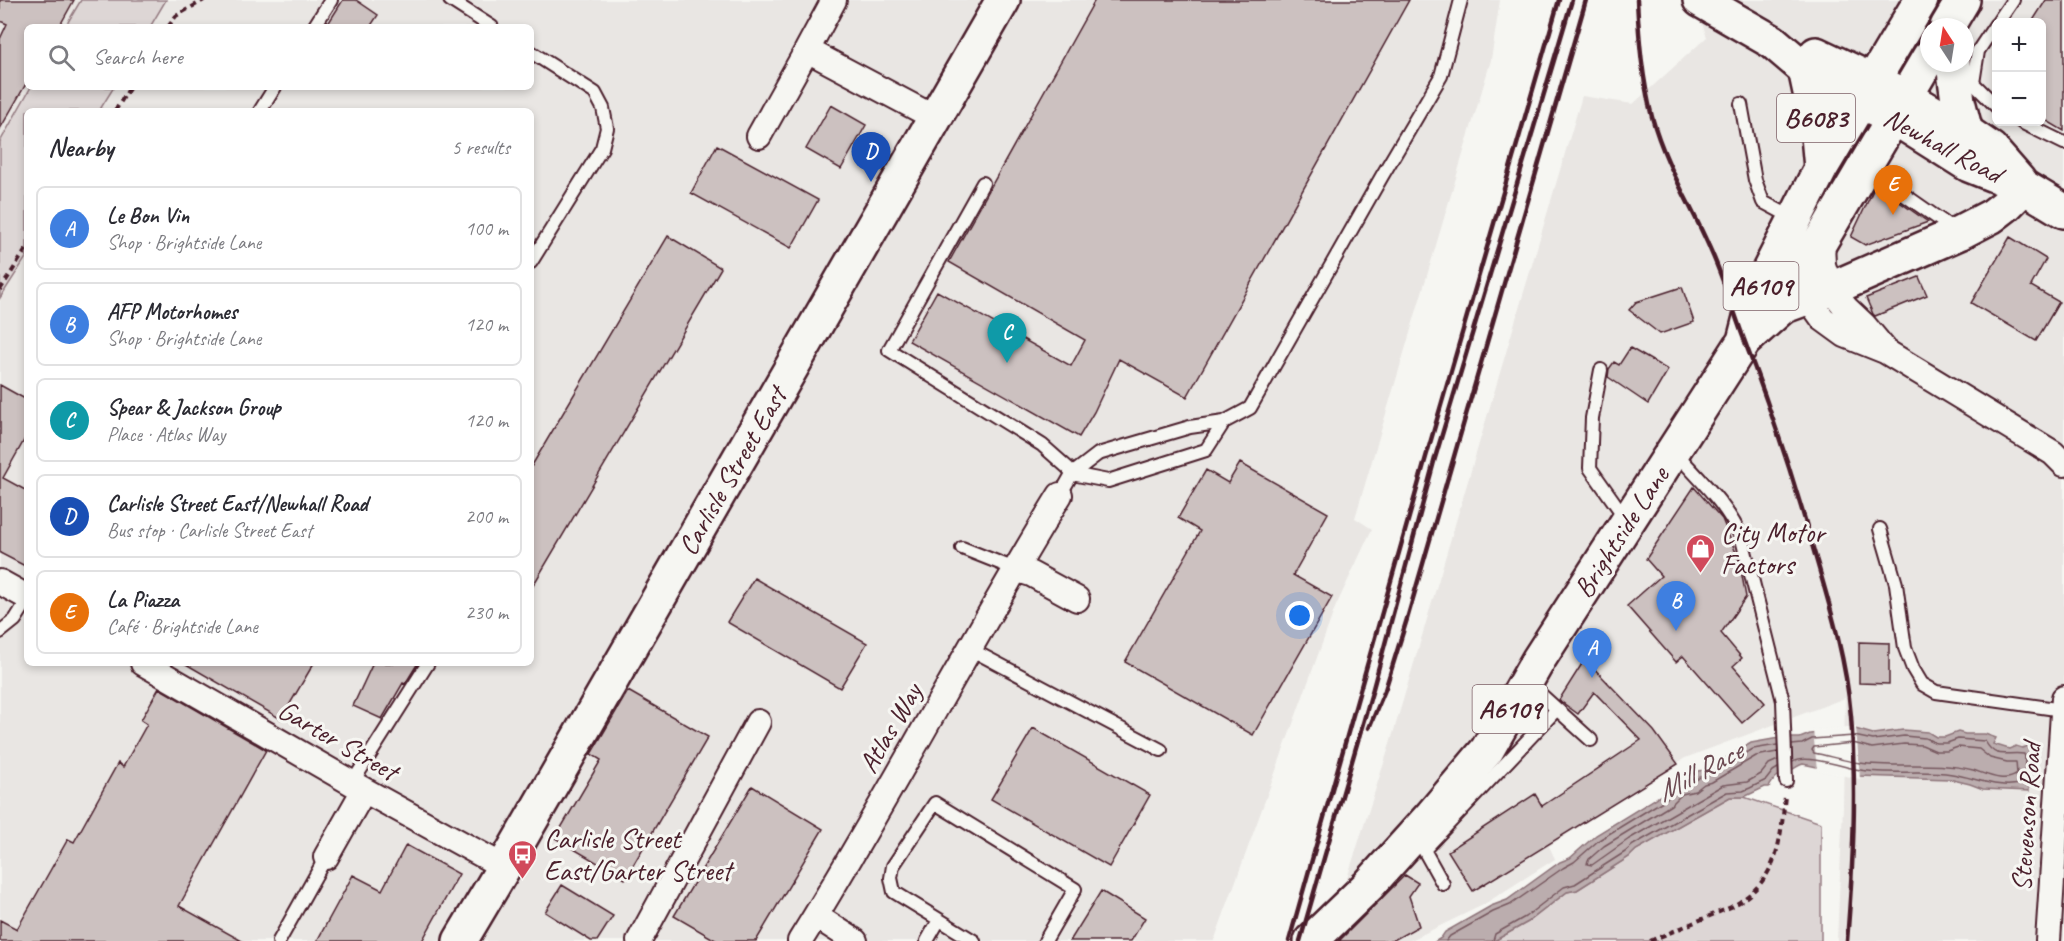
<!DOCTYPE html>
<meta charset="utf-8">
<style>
:root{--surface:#fff;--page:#f2f2f3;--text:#2b2b33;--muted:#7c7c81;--line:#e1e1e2;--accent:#db2777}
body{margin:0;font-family:Caveat,sans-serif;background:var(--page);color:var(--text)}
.controls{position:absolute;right:18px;top:18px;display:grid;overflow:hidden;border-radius:9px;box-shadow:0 3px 9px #0003}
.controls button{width:54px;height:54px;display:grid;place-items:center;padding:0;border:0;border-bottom:2px solid var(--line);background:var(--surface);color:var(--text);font:30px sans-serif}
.compass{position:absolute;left:1920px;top:18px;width:54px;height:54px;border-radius:50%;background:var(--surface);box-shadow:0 3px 9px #0003;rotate:348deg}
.you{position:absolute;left:1300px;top:616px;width:21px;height:21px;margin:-15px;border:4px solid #fff;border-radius:50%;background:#1a73e8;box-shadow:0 0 0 9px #1a73e833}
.badge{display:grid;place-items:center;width:39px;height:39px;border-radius:50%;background:var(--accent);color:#fff;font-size:20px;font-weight:700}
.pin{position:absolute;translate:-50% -50px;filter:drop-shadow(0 2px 3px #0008)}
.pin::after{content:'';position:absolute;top:32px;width:21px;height:18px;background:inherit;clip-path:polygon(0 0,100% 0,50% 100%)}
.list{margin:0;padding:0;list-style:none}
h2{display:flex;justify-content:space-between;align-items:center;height:78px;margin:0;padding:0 24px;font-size:26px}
h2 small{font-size:20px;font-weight:400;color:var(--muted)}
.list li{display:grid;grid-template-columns:39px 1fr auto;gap:18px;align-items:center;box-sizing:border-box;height:84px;margin:0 12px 12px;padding:0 12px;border:2px solid var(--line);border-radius:9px}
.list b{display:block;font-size:22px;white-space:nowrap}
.list p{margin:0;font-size:20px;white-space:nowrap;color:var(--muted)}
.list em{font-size:20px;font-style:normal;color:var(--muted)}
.icon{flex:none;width:33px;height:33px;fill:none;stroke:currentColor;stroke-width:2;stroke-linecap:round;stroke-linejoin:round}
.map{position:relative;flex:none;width:2064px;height:941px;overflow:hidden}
.search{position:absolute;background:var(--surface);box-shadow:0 3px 9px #0003;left:24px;top:24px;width:510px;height:66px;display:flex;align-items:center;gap:15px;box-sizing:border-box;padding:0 21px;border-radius:9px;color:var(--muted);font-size:22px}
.panel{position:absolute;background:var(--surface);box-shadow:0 3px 9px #0003;left:24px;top:108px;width:510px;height:558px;border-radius:9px}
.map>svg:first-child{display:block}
.built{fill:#e9e6e3;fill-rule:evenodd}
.green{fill:#ddd6d5;stroke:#947a80;stroke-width:1.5}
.water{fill:#bbadae;stroke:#8e747a;stroke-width:1.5}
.pier{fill:#f6f6f2}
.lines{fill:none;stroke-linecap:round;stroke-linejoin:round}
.shore{stroke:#77585f;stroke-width:1.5}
.building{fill:#ccc1c0;stroke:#4a1f2b;stroke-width:1.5}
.service-casing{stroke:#4a1f2b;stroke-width:16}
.minor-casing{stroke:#4a1f2b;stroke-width:28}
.secondary-casing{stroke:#4a1f2b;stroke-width:38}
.primary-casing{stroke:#4a1f2b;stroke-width:38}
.path{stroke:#4a1f2b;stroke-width:4;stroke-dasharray:6 4.5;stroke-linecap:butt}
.service{stroke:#f6f6f2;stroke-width:12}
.minor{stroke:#f6f6f2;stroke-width:24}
.secondary{stroke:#f6f6f2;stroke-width:33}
.primary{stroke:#f6f6f2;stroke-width:33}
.rail{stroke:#4a1f2b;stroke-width:4.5}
.labels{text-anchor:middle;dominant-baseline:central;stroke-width:6;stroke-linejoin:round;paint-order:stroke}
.shield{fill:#f6f6f2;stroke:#7e6067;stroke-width:1.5}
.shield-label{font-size:27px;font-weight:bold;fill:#4a1f2b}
.street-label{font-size:28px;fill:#4a1f2b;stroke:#f6f6f2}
.poi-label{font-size:28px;fill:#4a1f2b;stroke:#f6f6f2;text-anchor:start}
.water-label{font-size:30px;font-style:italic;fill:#6c4a52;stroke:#f6f6f2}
</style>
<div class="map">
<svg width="2064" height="941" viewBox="0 0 2064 941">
<rect width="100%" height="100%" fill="#f6f6f2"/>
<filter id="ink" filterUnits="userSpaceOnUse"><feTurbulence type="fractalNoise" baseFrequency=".0167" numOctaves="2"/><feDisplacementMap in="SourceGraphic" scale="12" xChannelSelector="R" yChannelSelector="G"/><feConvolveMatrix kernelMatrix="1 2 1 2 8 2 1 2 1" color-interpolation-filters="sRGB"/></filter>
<g filter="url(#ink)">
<path class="built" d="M 0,0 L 1500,0 L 1491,60 L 1355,518 L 1372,529 L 1335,608 L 1214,941 L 0,941 ZM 27,27 L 531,27 L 531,87 L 27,87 ZM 27,111 L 531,111 L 531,663 L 27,663 Z
M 1693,0 L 2064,0 L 2064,941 L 1837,941 L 1843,806 L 1845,698 L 1685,758 L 1549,846 L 1555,859 L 1483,905 L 1409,941 L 1327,941 L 1390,744 L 1582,96 L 1633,104 L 1707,37 ZM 1996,22 L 2042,22 L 2042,122 L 1996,122 ZM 1929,27 L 1965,27 L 1965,63 L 1929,63 Z"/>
<path class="green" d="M 81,0 L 166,0 L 150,27 L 65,27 Z
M 31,87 L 114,87 L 99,111 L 27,111 L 27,256 L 0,298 L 0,142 Z
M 1730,797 L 1744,797 L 1821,823 L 1821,941 L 1494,941 L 1528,922 L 1567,892 L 1577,890 L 1629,857 L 1636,850 Z"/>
<path class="water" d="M 1855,729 L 1873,734 L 1903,730 L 1928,732 L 1936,737 L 1945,737 L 1958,732 L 1965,734 L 1985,734 L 1996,738 L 1993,744 L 2009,749 L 2016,746 L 2022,748 L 2032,745 L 2029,791 L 1983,789 L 1970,784 L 1949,779 L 1859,776 L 1803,764 C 1799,765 1797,767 1793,769 C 1779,777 1779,771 1769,787 L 1765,787 L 1744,797 L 1730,797 L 1636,850 L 1629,857 L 1577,890 L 1567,892 L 1528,922 L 1494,941 L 1436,941 L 1441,938 L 1445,932 L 1491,906 L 1507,900 L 1560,862 L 1570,858 L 1596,835 L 1663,794 L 1678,781 L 1688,779 L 1697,771 L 1706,770 L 1751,743 L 1779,738 L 1800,738 L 1810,734 Z"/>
<path class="pier" d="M 1856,727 L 1860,779 L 1817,770 L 1813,730 Z"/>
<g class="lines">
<path class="shore" d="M 1853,743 L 1872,748 L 1904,744 L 1922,745 L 1936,751 L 1947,751 L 1958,747 L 1979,749 L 1990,758 L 2007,762 L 2016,762 L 2017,774 C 2005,784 1986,774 1973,770 C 1936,761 1897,768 1860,763 C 1845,761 1829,756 1814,753 L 1812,750 L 1814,747 Z
M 1792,745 L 1802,744 L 1812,739 L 1854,736 L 1873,740 L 1904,736 L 1925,738 L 1936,743 L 1947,743 L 1958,739 L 1985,741 C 1996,761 2007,751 2024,754 L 2025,757 L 2024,783 C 1999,790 1977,778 1952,774 C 1920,769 1887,776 1855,769 C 1841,766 1805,754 1793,762
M 1777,752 L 1756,756 L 1712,782 L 1704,784 L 1695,791 L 1682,794 L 1671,805 L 1604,846 L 1588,860 L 1587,864 L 1592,865 L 1629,839 L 1723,785 L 1747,782 L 1761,774 L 1769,764 L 1778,760
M 1446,941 L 1450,936 L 1493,912 L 1510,905 L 1563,868 L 1574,862 L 1599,840 L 1666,799 L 1679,787 L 1691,785 L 1700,777 L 1709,775 L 1753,749 L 1777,745
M 1493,941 L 1495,934 L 1525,917 L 1564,887 L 1575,884 L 1625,852 L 1633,845 L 1727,792 L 1743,791 L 1750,788 L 1766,780 L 1773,771 L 1778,768"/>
</g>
<path class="building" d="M 0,0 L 74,0 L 59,27 L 27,27 L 27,82 L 0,129 L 0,39 L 7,24 L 0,21 Z
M 343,0 L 356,0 L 378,15 L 370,27 L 326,27 Z
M 1095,0 L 1409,0 L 1187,397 L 1119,359 L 1094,412 L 1079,437 L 909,341 L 937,291 L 1071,366 L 1085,340 L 949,262 Z
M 2046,0 L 2064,0 L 2064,131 L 2042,118 L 2042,22 L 2032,22 Z
M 831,105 L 866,125 L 841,169 L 806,149 Z
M 717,145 L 818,200 L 791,248 L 691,193 Z
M 1876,184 L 1881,189 L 1928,222 L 1865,245 L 1851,237 Z
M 668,236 L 721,268 L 531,589 L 531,467 Z
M 2010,237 L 2046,259 L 2031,286 L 2059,302 L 2036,341 L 1971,303 Z
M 1919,277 L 1927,295 L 1875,316 L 1873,314 L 1866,298 Z
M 1682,287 L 1694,322 L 1660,334 L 1629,310 L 1636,302 Z
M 1630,348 L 1668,370 L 1648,404 L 1608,377 L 1609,369 L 1614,362 L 1619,365 Z
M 0,385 L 27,400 L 27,435 L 3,478 L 27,491 L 27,567 L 0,553 Z
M 1240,463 L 1328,513 L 1293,575 L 1332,597 L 1253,735 L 1125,662 L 1200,531 L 1178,518 L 1206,470 L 1228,483 Z
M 1694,487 L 1722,519 L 1739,560 L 1746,597 L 1721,633 L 1742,658 L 1733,666 L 1765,703 L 1742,723 L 1683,656 L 1676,662 L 1627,606 L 1661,576 L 1646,559 Z
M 754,578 L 867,643 L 840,688 L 727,622 Z
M 1859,642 L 1889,643 L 1889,684 L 1859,683 Z
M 1585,659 L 1654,731 L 1678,764 L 1473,891 L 1448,851 L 1535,794 L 1542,806 L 1641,740 L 1594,692 L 1578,714 L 1559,700 Z
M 184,663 L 314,663 L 281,719 Z
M 373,663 L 418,663 L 405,684 L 403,683 L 382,719 L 353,706 Z
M 159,688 L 266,750 L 179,906 L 242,941 L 0,941 L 0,920 L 17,929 L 68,839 L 74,842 L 118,763 L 123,767 L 147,724 L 141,720 Z
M 628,691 L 708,737 L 625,879 L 555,838 L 601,760 L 591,754 Z
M 1033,728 L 1150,795 L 1109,867 L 991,799 Z
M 752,786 L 823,829 L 756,941 L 717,941 L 674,916 Z
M 406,845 L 459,874 L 422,941 L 317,941 L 353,875 L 382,890 Z
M 1405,875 L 1418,883 L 1409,896 L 1419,926 L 1392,941 L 1339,941 Z
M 562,885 L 613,916 L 597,941 L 591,941 L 545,912 Z
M 1101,891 L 1145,918 L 1131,941 L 1070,941 Z"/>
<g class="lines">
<defs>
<path id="service" d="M 450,0 L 492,27
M 1998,22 L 2013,0
M 1996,24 L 1978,51 L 1973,83 L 1996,106
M 314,27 L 331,0
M 531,52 L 595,93 L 603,108 L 607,128 L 602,148 L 531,262
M 1741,104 L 1755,180 L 1763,202 L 1795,219
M 260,111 L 275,87
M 2021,122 L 2064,143
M 1886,182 L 1956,231
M 983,183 L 889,350 L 1042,445 L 1068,468 L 1072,474 L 1108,481 L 1206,450 L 1224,422
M 1601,370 L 1592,418 L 1590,468 L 1626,519
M 1674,451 C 1699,479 1727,504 1742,539 L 1783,701 L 1786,781
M 1060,495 L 1072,474 L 1098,454 L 1190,427 L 1224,422 L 1250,408 L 1382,176 L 1441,76 L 1461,0
M 1880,529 L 1896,584 L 1905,648 L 1913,669 L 1922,684 L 1936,692 L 2063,710
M 962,548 L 1015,569
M 0,632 L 15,620 L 27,601
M 970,649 L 1161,750
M 1527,682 L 1591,740
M 352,783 L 428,663
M 1443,884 L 1424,850 L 1557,709
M 279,941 L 326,857
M 927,941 L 939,920
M 974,941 L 894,892 L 891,878 L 893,866 L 935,803 L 1075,889 L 1045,941"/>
<path id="minor" d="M 834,0 L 807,50 L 935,118
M 759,136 L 807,50
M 1822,242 L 1823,265 L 1831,289 L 1846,308 L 1864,325 L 1884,349
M 1803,283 L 1808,298 L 1823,319 L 1845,335 L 1885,351 L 2053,453 L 2064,464
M 1015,569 L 1031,574 L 1077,599
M 0,582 L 27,597
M 143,663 L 364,790 L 504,867
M 326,857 L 364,790
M 816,916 L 855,941
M 639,941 L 758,722
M 800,941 C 891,795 970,641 1060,495
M 2048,941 L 2064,698"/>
<path id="secondary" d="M 1700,0 L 1773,42 L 1812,75 L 1860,102 L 1893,117 L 1969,165 L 2024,187 L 2064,211
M 1816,54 L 1905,96 L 1966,132 L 1991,149 L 2019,181
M 460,941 L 504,867 L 1003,0"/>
<path id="primary" d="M 1947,27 L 1963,0
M 1953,63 L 1958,101 L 1966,132
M 1805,69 L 1817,125 L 1821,168
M 1782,307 L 1831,289 L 1959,233 L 1992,216 L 2005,206 L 2024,187
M 1744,341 L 1755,298 L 1821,168 L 1921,0
M 1311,941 L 1368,886 L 1432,815 L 1487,750 L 1539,659 L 1744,341 L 1782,307 L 1929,57"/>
</defs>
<use href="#service" class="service-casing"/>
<use href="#minor" class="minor-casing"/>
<use href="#secondary" class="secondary-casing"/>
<use href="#primary" class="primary-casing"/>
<path class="path" d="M 168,27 L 176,16 L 204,0
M 115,111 L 130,87
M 0,290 L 27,248
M 1650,941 L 1731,907 C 1778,881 1780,845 1785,796"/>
<use href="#service" class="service"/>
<use href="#minor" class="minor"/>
<use href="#secondary" class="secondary"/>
<use href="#primary" class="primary"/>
<path class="rail" d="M 1637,0 C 1639,39 1642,78 1652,117 C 1665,165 1692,206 1711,251 C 1723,278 1732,306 1742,334 C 1769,404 1793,476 1813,548 C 1829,603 1846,658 1851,716 C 1857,791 1853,866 1847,941
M 1369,728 L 1385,690 L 1407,619 L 1586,0
M 1289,941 L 1426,457 L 1559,0
M 1300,941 L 1372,692 L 1435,458 L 1572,0"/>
</g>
</g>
<defs>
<symbol id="shop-pin" viewBox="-11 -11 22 30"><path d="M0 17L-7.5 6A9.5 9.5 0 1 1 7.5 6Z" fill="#d1495b" stroke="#f6f6f2"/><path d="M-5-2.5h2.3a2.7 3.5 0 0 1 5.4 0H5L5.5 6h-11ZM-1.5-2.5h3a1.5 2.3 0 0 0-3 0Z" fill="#fff"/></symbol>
<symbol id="bus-pin" viewBox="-11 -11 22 30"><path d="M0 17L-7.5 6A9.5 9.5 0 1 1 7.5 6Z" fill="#d1495b" stroke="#f6f6f2"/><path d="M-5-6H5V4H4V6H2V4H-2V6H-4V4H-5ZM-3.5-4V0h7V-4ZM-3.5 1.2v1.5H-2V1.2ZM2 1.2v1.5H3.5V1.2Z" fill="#fff"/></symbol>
</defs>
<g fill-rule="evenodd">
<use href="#shop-pin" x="1684" y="532" width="33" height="45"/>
<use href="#bus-pin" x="506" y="838" width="33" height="45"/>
</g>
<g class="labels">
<g class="shield">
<rect x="1777" y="94" width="78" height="48" rx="4.5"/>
<rect x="1723.5" y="262" width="75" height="48" rx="4.5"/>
<rect x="1472.5" y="685" width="75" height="48" rx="4.5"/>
</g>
<g class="shield-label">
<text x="1816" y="118">B6083</text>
<text x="1761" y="286">A6109</text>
<text x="1510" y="709">A6109</text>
</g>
<g class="street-label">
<text transform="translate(1943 145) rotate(28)">Newhall Road</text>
<text transform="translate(732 471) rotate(-60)">Carlisle Street East</text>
<text transform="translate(1621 532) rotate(-57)">Brightside Lane</text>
<text transform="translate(890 728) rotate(-60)">Atlas Way</text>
<text transform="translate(338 740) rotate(30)">Garter Street</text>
<text transform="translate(2026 817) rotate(-86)">Stevenson Road</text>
</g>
<g class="poi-label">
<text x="1721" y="532">City Motor<tspan x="1721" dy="32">Factors</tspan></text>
<text x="544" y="838">Carlisle Street<tspan x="544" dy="32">East/Garter Street</tspan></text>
</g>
<g class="water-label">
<text transform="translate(1699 771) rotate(-29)">Mill Race</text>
</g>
</g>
</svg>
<div class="controls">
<button>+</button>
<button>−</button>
</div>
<svg class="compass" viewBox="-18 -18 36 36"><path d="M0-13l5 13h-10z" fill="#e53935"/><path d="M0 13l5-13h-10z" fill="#7c7c81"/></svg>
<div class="you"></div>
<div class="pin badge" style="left:1592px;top:678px;background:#3f7fe0">A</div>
<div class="pin badge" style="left:1676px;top:631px;background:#3f7fe0">B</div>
<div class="pin badge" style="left:1007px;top:363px;background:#0f9aa8">C</div>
<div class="pin badge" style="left:871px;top:182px;background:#1a4fb4">D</div>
<div class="pin badge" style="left:1893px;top:215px;background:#e8710a">E</div>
<div class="search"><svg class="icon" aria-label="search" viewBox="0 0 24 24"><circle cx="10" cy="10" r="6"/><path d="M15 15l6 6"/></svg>Search here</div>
<section class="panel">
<h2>Nearby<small>5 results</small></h2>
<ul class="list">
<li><span class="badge" style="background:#3f7fe0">A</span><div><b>Le Bon Vin</b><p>Shop · Brightside Lane</p></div><em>100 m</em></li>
<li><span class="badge" style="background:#3f7fe0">B</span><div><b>AFP Motorhomes</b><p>Shop · Brightside Lane</p></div><em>120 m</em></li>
<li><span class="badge" style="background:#0f9aa8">C</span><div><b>Spear &amp; Jackson Group</b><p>Place · Atlas Way</p></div><em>120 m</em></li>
<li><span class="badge" style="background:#1a4fb4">D</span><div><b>Carlisle Street East/Newhall Road</b><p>Bus stop · Carlisle Street East</p></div><em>200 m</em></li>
<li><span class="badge" style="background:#e8710a">E</span><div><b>La Piazza</b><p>Café · Brightside Lane</p></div><em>230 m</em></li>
</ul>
</section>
</div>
